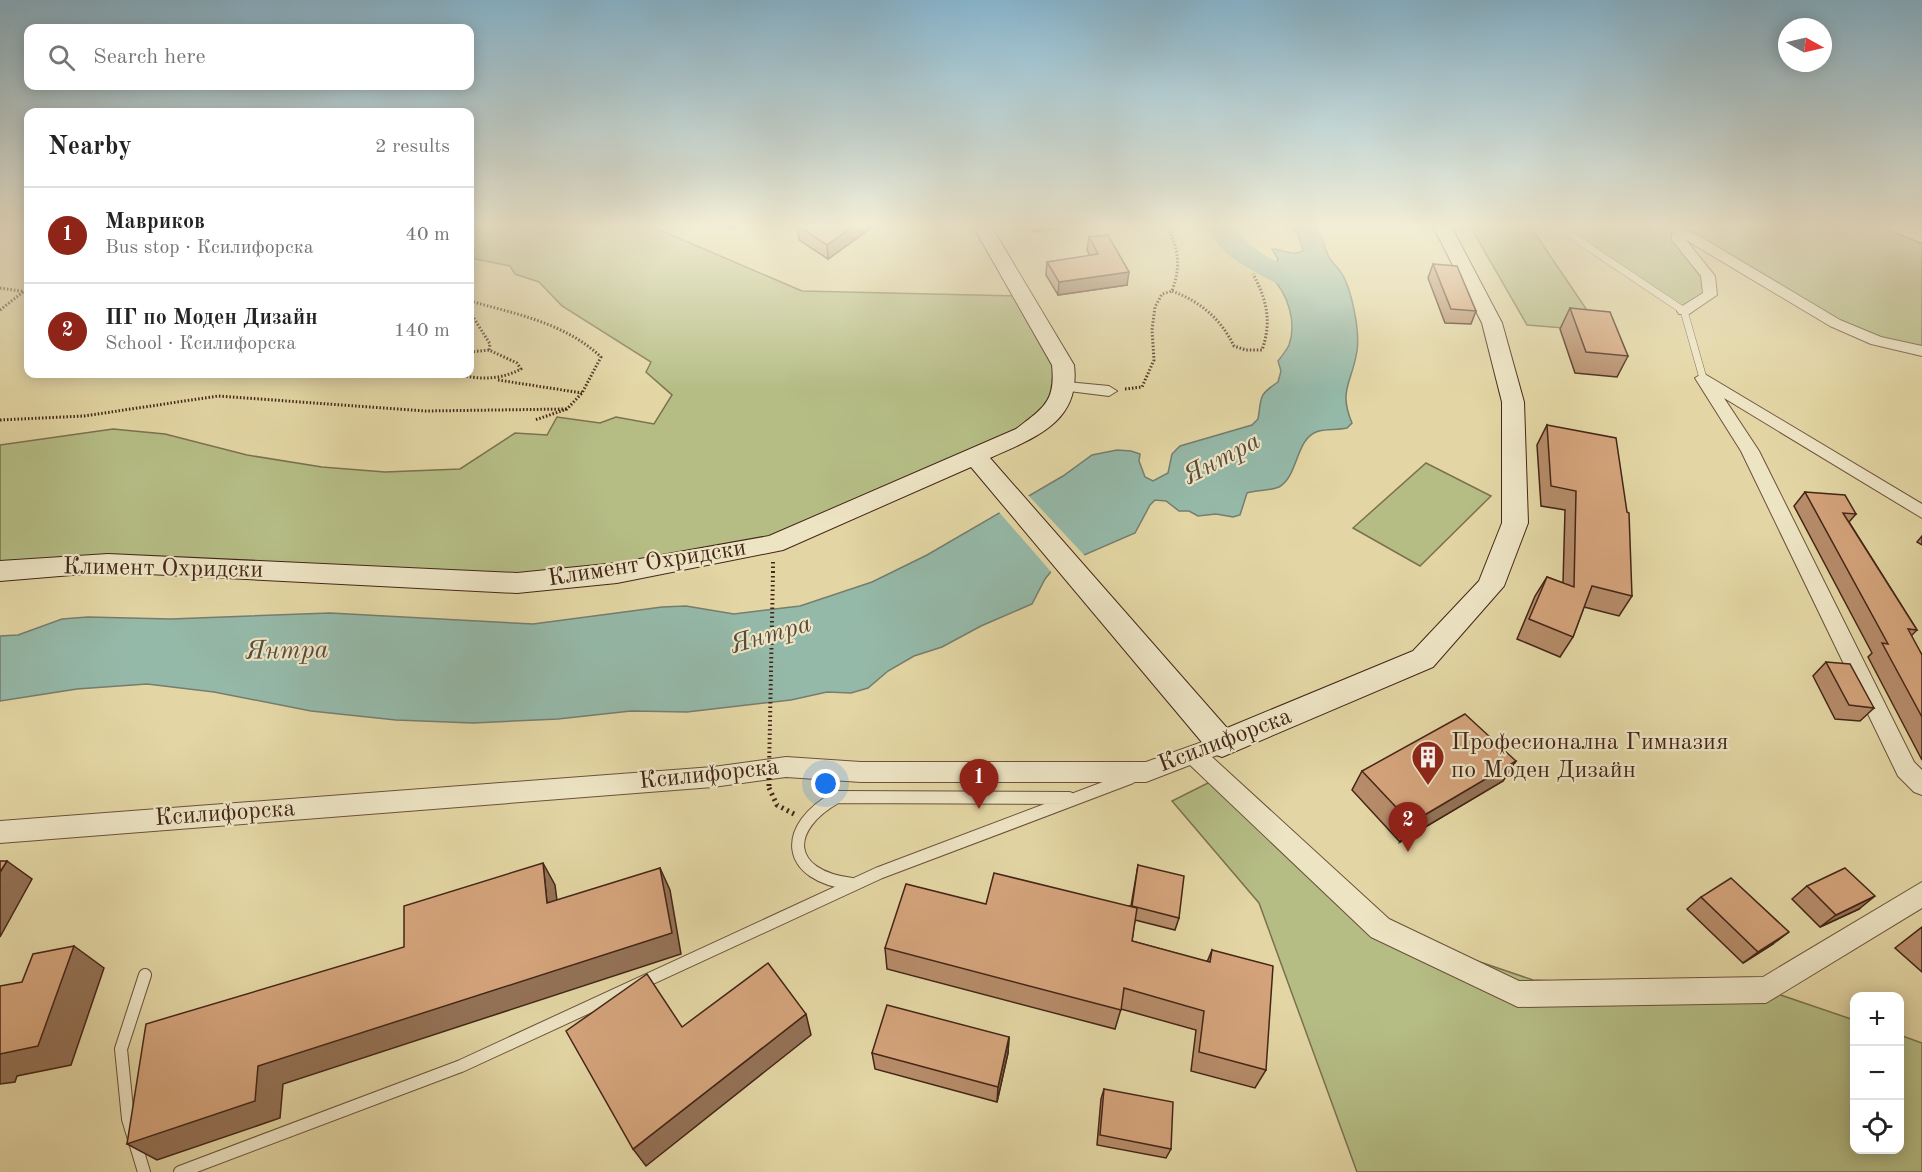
<!DOCTYPE html>
<meta charset="utf-8">
<style>
:root{--surface:#fff;--page:#f6f6f6;--text:#222;--muted:#767676;--line:#e0e0e0;--accent:#8f2418}
body{margin:0;font-family:"Old Standard TT",serif;background:var(--page);color:var(--text)}
.controls{position:absolute;right:18px;bottom:18px;display:grid;overflow:hidden;border-radius:12px;box-shadow:0 3px 15px #0003}
.controls button{width:54px;height:54px;display:grid;place-items:center;padding:0;border:0;border-bottom:2px solid var(--line);background:var(--surface);color:var(--text);font:30px sans-serif}
.compass{position:absolute;left:1778px;top:18px;width:54px;height:54px;border-radius:50%;background:var(--surface);box-shadow:0 3px 15px #0003;rotate:98deg}
.you{position:absolute;left:826px;top:784px;width:21px;height:21px;margin:-15px;border:4px solid #fff;border-radius:50%;background:#1a73e8;box-shadow:0 0 0 9px #1a73e833}
.badge{display:grid;place-items:center;width:39px;height:39px;border-radius:50%;background:var(--accent);color:#fff;font-size:20px;font-weight:700}
.pin{position:absolute;translate:-50% -50px;filter:drop-shadow(0 2px 3px #0008)}
.pin::after{content:'';position:absolute;top:32px;width:21px;height:18px;background:inherit;clip-path:polygon(0 0,100% 0,50% 100%)}
.list{margin:0;padding:0;list-style:none}
h2{display:flex;justify-content:space-between;align-items:center;height:78px;margin:0;padding:0 24px;font-size:26px}
h2 small{font-size:20px;font-weight:400;color:var(--muted)}
.list li{display:grid;grid-template-columns:39px 1fr auto;gap:18px;align-items:center;box-sizing:border-box;height:96px;padding:0 24px;border-top:2px solid var(--line)}
.list b{display:block;font-size:22px;white-space:nowrap}
.list p{margin:0;font-size:20px;white-space:nowrap;color:var(--muted)}
.list em{font-size:20px;font-style:normal;color:var(--muted)}
.icon{flex:none;width:33px;height:33px;fill:none;stroke:currentColor;stroke-width:2;stroke-linecap:round;stroke-linejoin:round}
.map{position:relative;flex:none;width:1922px;height:1172px;overflow:hidden}
.search{position:absolute;background:var(--surface);box-shadow:0 3px 15px #0003;left:24px;top:24px;width:450px;height:66px;display:flex;align-items:center;gap:15px;box-sizing:border-box;padding:0 21px;border-radius:12px;color:var(--muted);font-size:22px}
.panel{position:absolute;background:var(--surface);box-shadow:0 3px 15px #0003;left:24px;top:108px;width:450px;height:270px;border-radius:12px}
.map>svg:first-child{display:block}
.green{fill:#b5bd85;stroke:#7c714e;stroke-width:1.5}
.water{fill:#95b9a9;stroke:#757e6f;stroke-width:1.5}
.pier{fill:#e3d6a4}
.lines{fill:none;stroke-linecap:round;stroke-linejoin:round}
.river{fill:#95b9a9;fill-rule:evenodd}
.lane-far1-casing{stroke:#6c513a;stroke-width:8}
.lane-casing{stroke:#6c513a;stroke-width:14}
.street-casing{stroke:#6c513a;stroke-width:2}
.secondary-casing{stroke:#442517;stroke-width:2}
.path-far2{stroke:#442517;stroke-width:3;stroke-dasharray:1.5 2;stroke-linecap:butt}
.path-far1{stroke:#442517;stroke-width:4;stroke-dasharray:1.5 3;stroke-linecap:butt}
.path{stroke:#442517;stroke-width:5;stroke-dasharray:2 4;stroke-linecap:butt}
.lane-far1{stroke:#ede4c4;stroke-width:7}
.lane{stroke:#ede4c4;stroke-width:12}
.street{fill:#ede4c4;fill-rule:evenodd}
.secondary{fill:#ede4c4;fill-rule:evenodd}
.path-bridge-far1{stroke:#442517;stroke-width:4;stroke-dasharray:1.5 3;stroke-linecap:butt}
.path-bridge{stroke:#442517;stroke-width:5;stroke-dasharray:2 4;stroke-linecap:butt}
.wall{fill:#b68c6a;stroke:#442517;stroke-width:1.5}
.shaded-wall{fill:#947256;stroke:#442517;stroke-width:1.5}
.building{fill:#d4a37b;stroke:#442517;stroke-width:1.5}
.labels{text-anchor:middle;dominant-baseline:central;stroke-width:4.5;stroke-linejoin:round;paint-order:stroke}
.street-label{font-size:24px;fill:#442517;stroke:#ede4c4}
.poi-label{font-size:24px;fill:#442517;stroke:#ede4c4;text-anchor:start}
.water-label{font-size:26px;font-style:italic;fill:#584a3c;stroke:#ede4c4}
</style>
<div class="map">
<svg width="1922" height="1172" viewBox="0 0 1922 1172">
<rect width="100%" height="100%" fill="#e3d6a4"/>
<filter id="stains"><feTurbulence type="fractalNoise" baseFrequency=".00333" numOctaves="4"/><feColorMatrix values="0 0 0 0 .2 0 0 0 0 .09 0 0 0 0 .02 0 0 0 .5 -.17"/></filter>
<radialGradient id="worn" r=".72"><stop offset=".6" stop-color="#630" stop-opacity="0"/><stop offset="1" stop-color="#630" stop-opacity=".3"/></radialGradient>
<path class="green" d="M 470,226 L 657,226 L 655,228 L 802,291 L 1023,296 L 1063,365 L 1054,411 L 774,544 L 517,583 L 108,563 L 0,571 L 0,445 L 113,429 L 165,434 L 247,455 L 322,467 L 385,472 L 460,469 L 515,433 L 547,435 L 557,417 L 600,423 L 616,417 L 654,424 L 672,395 L 646,372 L 651,362 L 562,306 L 539,282 L 515,274 L 510,266 L 470,258 Z
M 1470,226 L 1530,226 L 1601,331 L 1527,325 Z
M 1557,226 L 1922,226 L 1922,351 L 1876,341 L 1679,234 L 1708,276 L 1710,295 L 1684,311 Z
M 1426,463 L 1491,496 L 1420,566 L 1353,528 Z
M 1218,778 L 1380,928 L 1533,980 L 1766,990 L 1854,1020 L 1854,1150 L 1900,1150 L 1900,1035 L 1922,1043 L 1922,1172 L 1357,1172 L 1259,903 L 1172,801 Z"/>
<path class="water" d="M 1289,226 L 1314,226 C 1323,236 1323,244 1328,255 C 1331,263 1338,267 1342,274 C 1352,290 1360,332 1357,351 C 1352,383 1338,390 1352,423 L 1347,428 C 1338,430 1328,429 1319,431 C 1295,437 1299,476 1279,487 C 1270,491 1256,490 1247,493 L 1240,515 L 1233,517 L 1216,514 L 1198,516 L 1189,511 L 1179,511 L 1166,501 L 1155,500 L 1150,505 L 1135,533 L 1054,568 L 1045,579 L 1032,604 L 981,626 L 942,647 L 914,656 L 888,671 L 868,688 L 851,693 L 827,692 L 791,700 L 687,712 L 631,711 L 558,719 L 473,723 L 396,720 L 311,711 L 214,692 L 147,684 L 77,689 L 0,701 L 0,636 L 18,635 L 62,619 L 88,617 L 171,619 L 330,613 L 533,624 L 662,607 L 686,606 L 734,614 L 800,606 L 872,582 L 927,555 L 1063,476 L 1092,455 L 1117,450 L 1131,451 L 1140,454 L 1139,461 L 1145,477 L 1153,481 L 1168,473 L 1172,454 L 1180,446 L 1252,425 L 1258,419 C 1262,397 1257,396 1278,382 L 1281,371 L 1278,361 C 1282,356 1286,351 1289,345 C 1297,323 1288,294 1272,278 L 1278,259 L 1272,249 C 1284,249 1291,257 1303,251 L 1298,234 Z"/>
<path class="pier" d="M 1027,494 L 1086,557 L 1053,574 L 998,511 Z"/>
<g class="lines">
<path class="river" d="M 1207,226 L 1235,226 C 1253,260 1303,271 1335,288 L 1339,294 L 1335,300 C 1330,302 1326,303 1321,302 C 1303,299 1239,265 1226,253 C 1218,245 1212,236 1207,226 Z"/>
<defs>
<path id="lane-far1" d="M 1557,226 L 1684,311 L 1703,378"/>
<path id="lane" d="M 852,884 C 785,876 781,828 837,797 L 1069,798
M 144,1172 L 128,1119 L 121,1049 L 145,975
M 180,1172 L 461,1066 L 879,873 L 1130,778"/>
<path id="street" d="M 1679,230 L 1694,233 L 1840,320 L 1881,337 L 1922,346 L 1922,356 L 1871,344 L 1830,326 L 1686,240 L 1715,276 L 1717,295 L 1689,314 L 1679,314 L 1677,311 L 1679,308 L 1703,293 L 1701,276 L 1672,240 L 1672,234 Z
M 1703,373 L 1922,504 L 1922,518 L 1724,398 L 1759,451 L 1914,762 L 1922,770 L 1922,795 L 1914,792 L 1898,776 L 1741,451 L 1695,378 Z
M 1067,382 L 1109,386 L 1117,391 L 1109,396 L 1061,390 L 1059,387 Z
M 1222,735 L 1230,737 L 1233,744 L 1230,751 L 1212,757 L 1389,919 L 1519,981 L 1763,977 L 1922,882 L 1922,908 L 1766,1003 L 1518,1007 L 1371,937 L 1190,765 L 1146,782 L 861,782 L 786,777 L 713,787 L 0,843 L 0,821 L 713,767 L 786,757 L 861,762 L 1146,762 Z"/>
<path id="secondary" d="M 973,226 L 991,226 L 1074,365 C 1081,423 1034,438 990,458 L 1227,728 L 1413,651 L 1479,581 L 1502,523 L 1502,402 L 1482,323 L 1433,226 L 1451,226 L 1502,323 L 1524,402 L 1528,523 L 1504,586 L 1433,667 L 1222,757 L 1211,753 L 971,467 L 783,550 L 617,583 L 517,593 L 108,572 L 0,581 L 0,561 L 108,554 L 517,573 L 617,563 L 769,536 L 1016,429 C 1043,408 1056,402 1052,365 Z
M 1888,226 L 1913,226 L 1922,230 L 1922,243 L 1890,230 Z"/>
</defs>
<use href="#lane-far1" class="lane-far1-casing"/>
<use href="#lane" class="lane-casing"/>
<use href="#street" class="street-casing"/>
<use href="#secondary" class="secondary-casing"/>
<path class="path-far2" d="M 0,288 L 28,292
M 1172,291 C 1201,302 1220,318 1234,346 L 1246,350 L 1262,350 C 1272,322 1267,300 1253,274
M 470,301 C 516,314 565,323 601,357 L 582,393 L 567,409 L 535,420
M 0,310 L 28,288
M 470,352 L 489,350
M 456,374 C 479,380 500,380 521,369 L 517,363 L 489,350 L 490,344 L 470,312
M 498,380 L 582,393
M 1125,389 L 1142,387 L 1154,360 L 1152,330 L 1155,307 L 1162,294 L 1172,291 C 1181,266 1179,250 1167,226
M 0,420 L 84,416 L 218,396 L 425,411 L 567,409"/>
<path class="path-far1" d="M 773,562 L 773,572"/>
<path class="path" d="M 769,788 L 777,805 L 794,814"/>
<use href="#lane-far1" class="lane-far1"/>
<use href="#lane" class="lane"/>
<use href="#street" class="street"/>
<use href="#secondary" class="secondary"/>
<path class="path-bridge-far1" d="M 769,771 L 773,572"/>
<path class="path-bridge" d="M 769,786 L 769,770"/>
</g>
<path class="wall" d="M 721,226 L 738,226 L 733,229 Z
M 793,226 L 874,226 L 828,259 L 799,240 L 798,227 Z
M 1029,226 L 1061,226 L 1061,228 L 1034,232 Z
M 1089,237 L 1127,285 L 1058,295 L 1046,275 L 1047,262 L 1090,256 L 1087,250 Z
M 1433,264 L 1476,311 L 1471,324 L 1445,323 L 1428,278 Z
M 1570,308 L 1628,356 L 1617,377 L 1575,373 L 1560,329 Z
M 1547,425 L 1632,596 L 1619,616 L 1584,607 L 1573,637 L 1560,657 L 1517,639 L 1535,596 L 1547,577 L 1563,583 L 1565,510 L 1541,506 L 1537,445 Z
M 1805,492 L 1856,514 L 1849,522 L 1917,630 L 1911,636 L 1922,655 L 1922,760 L 1868,657 L 1872,653 L 1794,506 Z
M 1922,536 L 1922,545 L 1917,542 Z
M 1826,662 L 1874,708 L 1860,721 L 1835,719 L 1813,676 Z
M 1516,761 L 1503,781 L 1400,842 L 1352,790 L 1362,771 Z
M 1138,865 L 1179,918 L 1175,930 L 1135,920 L 1132,941 L 1207,962 L 1212,950 L 1266,1070 L 1255,1088 L 1191,1071 L 1196,1030 L 1121,1009 L 1115,1029 L 887,969 L 885,948 L 986,904 L 1131,906 Z
M 1807,886 L 1859,909 L 1820,927 L 1792,899 Z
M 1701,897 L 1773,944 L 1743,963 L 1687,909 Z
M 1922,927 L 1922,972 L 1895,948 Z
M 1009,1037 L 1008,1053 L 997,1102 L 875,1069 L 872,1053 Z
M 1104,1089 L 1171,1149 L 1166,1158 L 1097,1145 L 1101,1099 Z"/>
<path class="shaded-wall" d="M 853,226 L 874,226 L 828,259 L 827,245 Z
M 1035,226 L 1061,226 L 1061,228 L 1034,232 Z
M 1129,272 L 1127,285 L 1058,295 L 1059,282 Z
M 1516,761 L 1503,781 L 1400,842 L 1411,823 Z
M 7,861 L 32,879 L 0,937 L 0,872 Z
M 543,863 L 555,885 L 560,924 L 547,903 Z
M 660,868 L 670,890 L 681,954 L 283,1084 L 280,1118 L 157,1160 L 127,1144 L 258,1066 Z
M 1875,896 L 1859,909 L 1820,927 L 1836,915 Z
M 1789,932 L 1773,944 L 1743,963 L 1758,952 Z
M 74,946 L 104,968 L 71,1065 L 17,1076 L 15,1082 L 0,1084 L 0,1054 Z
M 806,1014 L 811,1035 L 646,1166 L 633,1149 Z
M 1009,1037 L 1008,1053 L 997,1102 L 998,1087 Z"/>
<path class="building" d="M 798,226 L 853,226 L 827,245 Z
M 1108,235 L 1129,272 L 1059,282 L 1047,262 L 1098,254 L 1089,237 Z
M 1433,264 L 1457,266 L 1476,311 L 1451,309 Z
M 1570,308 L 1610,312 L 1628,356 L 1586,352 Z
M 1547,425 L 1616,438 L 1627,512 L 1629,513 L 1632,596 L 1592,586 L 1573,637 L 1529,619 L 1547,577 L 1574,587 L 1576,491 L 1551,486 Z
M 1805,492 L 1845,495 L 1856,514 L 1843,513 L 1917,630 L 1908,629 L 1922,655 L 1922,717 L 1882,643 L 1888,644 Z
M 1826,662 L 1850,664 L 1874,708 L 1849,705 Z
M 1465,714 L 1516,761 L 1411,823 L 1362,771 Z
M 0,861 L 7,861 L 0,872 Z
M 543,863 L 547,903 L 660,868 L 672,933 L 258,1066 L 255,1101 L 127,1144 L 146,1024 L 404,947 L 404,906 Z
M 1138,865 L 1184,876 L 1179,918 L 1132,906 Z
M 1845,868 L 1875,896 L 1836,915 L 1807,886 Z
M 994,873 L 1137,908 L 1132,941 L 1210,962 L 1212,950 L 1273,966 L 1266,1070 L 1199,1052 L 1204,1011 L 1124,988 L 1121,1010 L 885,948 L 906,884 L 986,904 Z
M 1731,878 L 1789,932 L 1758,952 L 1701,897 Z
M 74,946 L 38,1046 L 0,1054 L 0,986 L 22,982 L 33,954 Z
M 768,963 L 806,1014 L 633,1149 L 566,1031 L 647,974 L 682,1027 Z
M 887,1005 L 1009,1037 L 998,1087 L 872,1053 Z
M 1104,1089 L 1173,1102 L 1171,1149 L 1100,1135 Z"/>
<linearGradient id="sky" x2="0" y2="1"><stop stop-color="#87b6cf"/><stop offset="0.58" stop-color="#f2edd6"/><stop offset="1" stop-color="#f2edd6" stop-opacity="0"/></linearGradient>
<rect width="1922" height="390" fill="url(#sky)"/>
<defs>
<symbol id="building-pin" viewBox="-11 -11 22 30"><path d="M0 17L-7.5 6A9.5 9.5 0 1 1 7.5 6Z" fill="#8f2418" stroke="#ede4c4"/><path d="M-4-6H4V6H1V3H-1V6H-4ZM-2.5-4.3h1.7v1.8h-1.7ZM.8-4.3h1.7v1.8H.8ZM-2.5-1h1.7V.8h-1.7ZM.8-1h1.7V.8H.8Z" fill="#fff"/></symbol>
</defs>
<g fill-rule="evenodd">
<use href="#building-pin" x="1409" y="738" width="38" height="52"/>
</g>
<g class="labels">
<g class="street-label">
<text transform="translate(647 564) rotate(-9)">Климент Охридски</text>
<text transform="translate(163 569) rotate(1)">Климент Охридски</text>
<text transform="translate(1225 741) rotate(-21)">Ксилифорска</text>
<text transform="translate(709 775) rotate(-6)">Ксилифорска</text>
<text transform="translate(225 814) rotate(-4)">Ксилифорска</text>
</g>
<g class="poi-label">
<text x="1451" y="743">Професионална Гимназия<tspan x="1451" dy="28">по Моден Дизайн</tspan></text>
</g>
<g class="water-label">
<text transform="translate(1222 459) rotate(-28)">Янтра</text>
<text transform="translate(771 635) rotate(-16)">Янтра</text>
<text transform="translate(287 651) rotate(-1)">Янтра</text>
</g>
</g>
<rect width="100%" height="100%" filter="url(#stains)"/>
<rect width="100%" height="100%" fill="url(#worn)"/>
</svg>
<div class="controls">
<button>+</button>
<button>−</button>
<button><svg class="icon" aria-label="locate" viewBox="0 0 24 24"><circle cx="12" cy="12" r="6"/><path d="M12 2v4M12 18v4M2 12h4M18 12h4"/></svg></button>
</div>
<svg class="compass" viewBox="-18 -18 36 36"><path d="M0-13l5 13h-10z" fill="#e53935"/><path d="M0 13l5-13h-10z" fill="#767676"/></svg>
<div class="you"></div>
<div class="pin badge" style="left:979px;top:809px">1</div>
<div class="pin badge" style="left:1408px;top:852px">2</div>
<div class="search"><svg class="icon" aria-label="search" viewBox="0 0 24 24"><circle cx="10" cy="10" r="6"/><path d="M15 15l6 6"/></svg>Search here</div>
<section class="panel">
<h2>Nearby<small>2 results</small></h2>
<ul class="list">
<li><span class="badge">1</span><div><b>Мавриков</b><p>Bus stop · Ксилифорска</p></div><em>40 m</em></li>
<li><span class="badge">2</span><div><b>ПГ по Моден Дизайн</b><p>School · Ксилифорска</p></div><em>140 m</em></li>
</ul>
</section>
</div>
